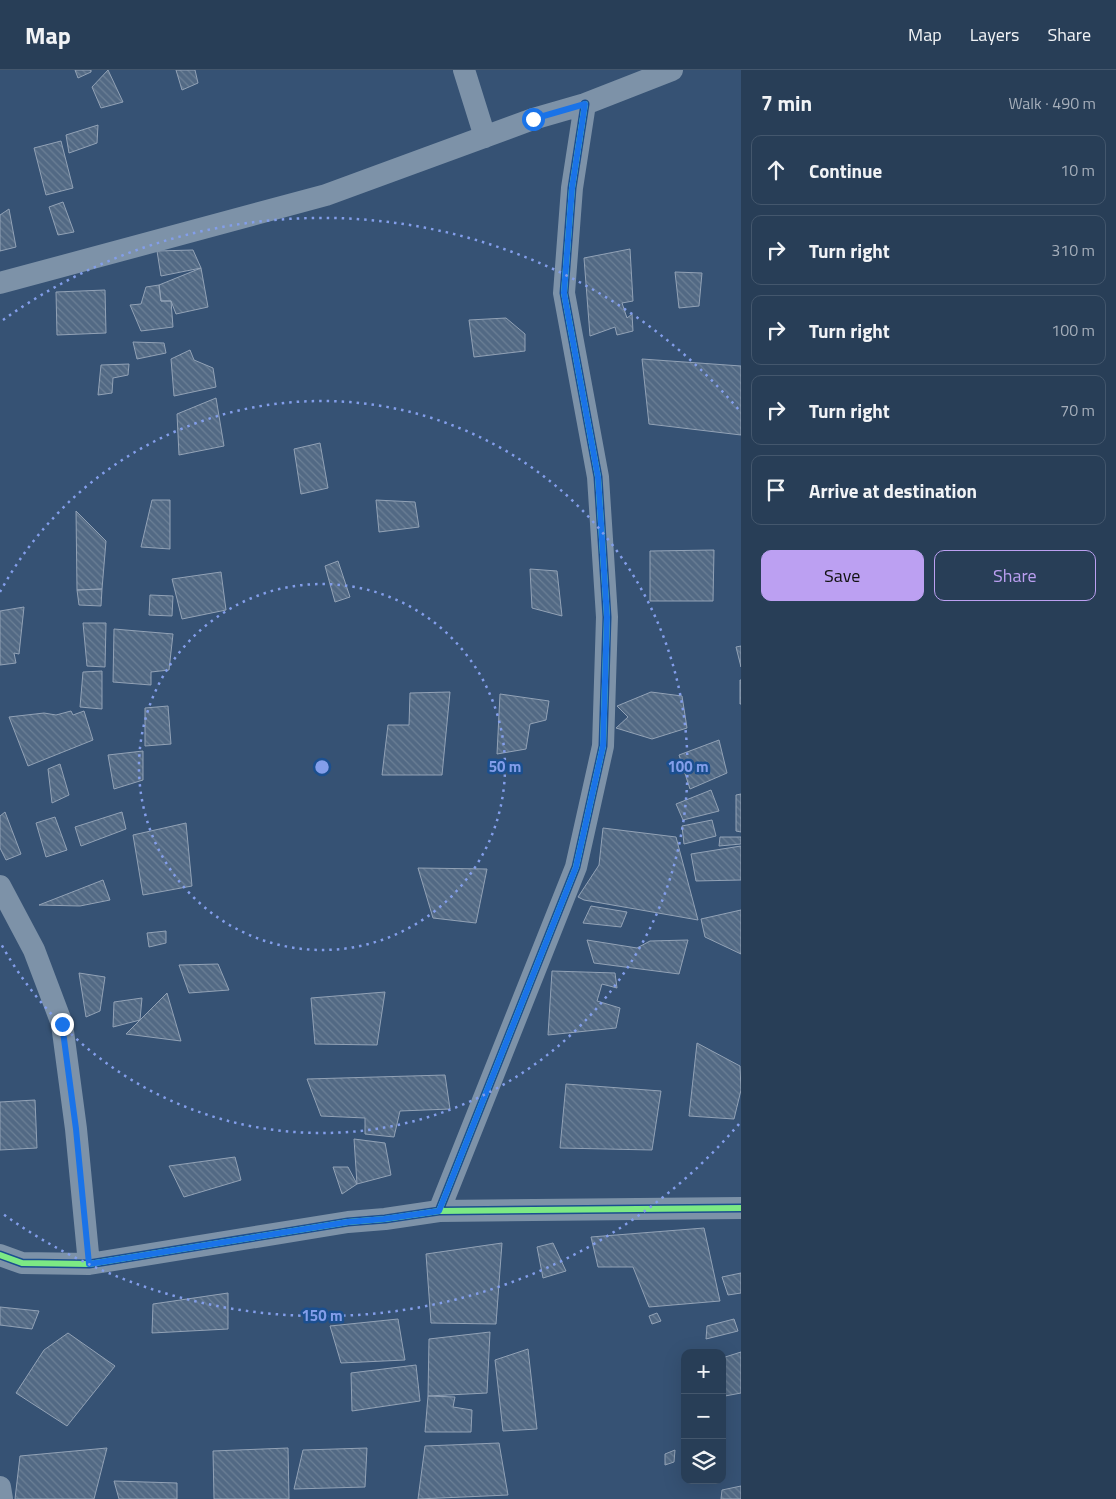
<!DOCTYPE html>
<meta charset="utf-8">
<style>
:root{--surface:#283e57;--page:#344961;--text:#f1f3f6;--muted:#a5aeba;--line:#44576d;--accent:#bca0f2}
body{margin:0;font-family:"Titillium Web",sans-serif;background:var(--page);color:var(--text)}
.controls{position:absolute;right:15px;bottom:15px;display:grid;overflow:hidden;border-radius:10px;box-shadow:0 5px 20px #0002}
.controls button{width:45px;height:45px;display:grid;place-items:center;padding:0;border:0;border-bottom:1px solid var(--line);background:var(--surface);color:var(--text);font:25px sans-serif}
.stop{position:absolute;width:15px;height:15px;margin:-11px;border:4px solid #1a73e8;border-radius:50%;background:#fff}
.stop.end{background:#1a73e8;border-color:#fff;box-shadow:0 1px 5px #0008}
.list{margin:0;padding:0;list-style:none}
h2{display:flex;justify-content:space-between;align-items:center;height:65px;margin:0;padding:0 20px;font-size:21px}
h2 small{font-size:16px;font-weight:400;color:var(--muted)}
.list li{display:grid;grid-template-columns:32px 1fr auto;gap:15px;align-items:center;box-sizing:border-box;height:70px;margin:0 10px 10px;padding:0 10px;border:1px solid var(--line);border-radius:10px}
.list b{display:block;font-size:19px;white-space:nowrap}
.list em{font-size:16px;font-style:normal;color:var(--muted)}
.actions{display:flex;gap:10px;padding:15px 20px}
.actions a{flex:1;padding:11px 0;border:1px solid var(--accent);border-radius:10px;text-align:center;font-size:18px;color:var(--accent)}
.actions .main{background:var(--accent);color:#111}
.icon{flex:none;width:28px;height:28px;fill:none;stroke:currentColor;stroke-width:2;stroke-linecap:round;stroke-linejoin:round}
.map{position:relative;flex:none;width:741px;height:1429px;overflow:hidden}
header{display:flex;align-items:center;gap:30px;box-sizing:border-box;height:70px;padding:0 25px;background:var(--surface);border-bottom:1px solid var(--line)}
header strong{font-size:24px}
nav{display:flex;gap:28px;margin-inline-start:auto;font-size:18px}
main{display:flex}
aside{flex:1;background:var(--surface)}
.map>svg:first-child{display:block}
.building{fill:url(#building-back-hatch);stroke:#92a2b6}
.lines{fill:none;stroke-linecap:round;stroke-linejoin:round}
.minor{stroke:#7d92a8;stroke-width:22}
.cycleway-casing{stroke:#1b4f8f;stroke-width:9}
.cycleway{stroke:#7ce984;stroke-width:6}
.route{stroke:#1a73e8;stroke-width:6}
.ring{fill:none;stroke:#839eea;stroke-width:2.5;stroke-dasharray:2.5 5}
.centre{fill:#839eea;stroke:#1b4f8f;stroke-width:2.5}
.ring-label{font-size:15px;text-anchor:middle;font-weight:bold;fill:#839eea;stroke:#1b4f8f;stroke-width:5;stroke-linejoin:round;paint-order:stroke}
</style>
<header>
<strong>Map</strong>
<nav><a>Map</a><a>Layers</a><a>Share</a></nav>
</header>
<main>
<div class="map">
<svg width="741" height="1429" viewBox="0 0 741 1429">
<defs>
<pattern id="building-back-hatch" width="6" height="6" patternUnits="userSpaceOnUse" patternTransform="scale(1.25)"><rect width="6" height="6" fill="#526984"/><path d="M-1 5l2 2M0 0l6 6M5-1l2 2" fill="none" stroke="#6c8096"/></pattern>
</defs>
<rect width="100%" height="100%" fill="#365274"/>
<path class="building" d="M 75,0 L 91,0 L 91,2 L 78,8 Z
M 108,0 L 123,32 L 101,38 L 92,17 Z
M 176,0 L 195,0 L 198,13 L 182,20 Z
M 98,55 L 97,73 L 69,83 L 66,65 Z
M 61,71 L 73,118 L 46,125 L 34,78 Z
M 63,132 L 74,162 L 58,165 L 49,137 Z
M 9,139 L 16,177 L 0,181 L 0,145 Z
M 630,179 L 633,231 L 622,233 L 627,248 L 632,244 L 633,261 L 617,265 L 615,257 L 590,266 L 584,188 Z
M 193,180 L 201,198 L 161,206 L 157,181 Z
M 201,198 L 208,237 L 176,244 L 171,231 L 161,231 L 159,215 Z
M 675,202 L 702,203 L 699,236 L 679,238 Z
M 159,215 L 161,231 L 171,231 L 173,257 L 141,261 L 130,235 L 141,234 L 146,217 Z
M 105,220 L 106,263 L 57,265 L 56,222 Z
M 506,248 L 525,264 L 525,281 L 474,287 L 469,250 Z
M 133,272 L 164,273 L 166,283 L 137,289 Z
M 190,280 L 194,290 L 213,298 L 216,317 L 174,326 L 171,289 Z
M 642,289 L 741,296 L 741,365 L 649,354 Z
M 129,294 L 128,305 L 113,308 L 112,323 L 98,325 L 101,295 Z
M 216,328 L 224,376 L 179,385 L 177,344 Z
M 320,373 L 328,418 L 301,424 L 294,379 Z
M 152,430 L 170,430 L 170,479 L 141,477 Z
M 376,430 L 415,432 L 419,457 L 379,462 Z
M 76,441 L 106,471 L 102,519 L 77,520 Z
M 714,480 L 713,531 L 650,531 L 650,481 Z
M 338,491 L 350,527 L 335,532 L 325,496 Z
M 530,499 L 557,501 L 562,546 L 532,538 Z
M 221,502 L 226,540 L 182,549 L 172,509 Z
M 102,519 L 101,536 L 79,535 L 77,520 Z
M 150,525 L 173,526 L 172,546 L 149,545 Z
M 24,537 L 19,584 L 14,583 L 16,593 L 0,595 L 0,541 Z
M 83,553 L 106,553 L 105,597 L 87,596 Z
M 114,559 L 173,564 L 169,600 L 151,602 L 151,615 L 113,612 Z
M 741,576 L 741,597 L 736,577 Z
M 102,601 L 102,639 L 80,637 L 83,602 Z
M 740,610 L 741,610 L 741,634 L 740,634 Z
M 450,622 L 442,705 L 382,705 L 388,655 L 409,655 L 410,623 Z
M 651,622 L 682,626 L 687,658 L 652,669 L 616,658 L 628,647 L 617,636 Z
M 500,624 L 549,631 L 546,650 L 530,654 L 526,679 L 497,684 Z
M 168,636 L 171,674 L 145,676 L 145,638 Z
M 71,641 L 73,645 L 84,641 L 93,670 L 28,696 L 9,647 L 44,643 L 56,645 Z
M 719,670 L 727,703 L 690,719 L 679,685 Z
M 143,681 L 143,710 L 114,719 L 108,685 Z
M 60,694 L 69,725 L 52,733 L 48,699 Z
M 711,720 L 719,741 L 683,750 L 676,734 Z
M 741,724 L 741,762 L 736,761 L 736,725 Z
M 5,742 L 21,784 L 6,790 L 0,778 L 0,746 Z
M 122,742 L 126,759 L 81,776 L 75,757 Z
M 55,747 L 67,780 L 46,787 L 36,753 Z
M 712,750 L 716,766 L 684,774 L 682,756 Z
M 186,753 L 192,816 L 143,825 L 133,765 Z
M 603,758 L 676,767 L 698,850 L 584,830 L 578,827 L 599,795 Z
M 720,767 L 741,767 L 741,774 L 719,776 Z
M 741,776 L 741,810 L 696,811 L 691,784 Z
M 418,798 L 487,799 L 476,853 L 433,848 Z
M 103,810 L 110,830 L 80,836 L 39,835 Z
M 591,836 L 627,842 L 621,857 L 583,853 Z
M 741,840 L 741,884 L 705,867 L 701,849 Z
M 166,861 L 166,873 L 149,877 L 147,863 Z
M 587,870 L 637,878 L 650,871 L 688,870 L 679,904 L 594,893 Z
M 218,894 L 229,920 L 189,923 L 179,895 Z
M 552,901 L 615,903 L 617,918 L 602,914 L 597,931 L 620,938 L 616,958 L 548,965 Z
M 79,903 L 105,907 L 100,941 L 86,947 Z
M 385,922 L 377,975 L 315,974 L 311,928 Z
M 167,923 L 181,971 L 126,964 Z
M 142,928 L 140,950 L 113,957 L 114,932 Z
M 697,973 L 740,996 L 741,1020 L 734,1049 L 689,1046 Z
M 445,1005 L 450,1039 L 400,1041 L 394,1067 L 365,1064 L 365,1048 L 321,1046 L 307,1009 Z
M 566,1014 L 661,1021 L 652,1080 L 560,1078 Z
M 35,1030 L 37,1078 L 0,1080 L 0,1032 Z
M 354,1069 L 385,1073 L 391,1105 L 357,1114 Z
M 235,1087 L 241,1110 L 184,1127 L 169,1096 Z
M 333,1097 L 348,1097 L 357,1114 L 342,1124 Z
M 704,1158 L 720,1231 L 649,1237 L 633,1197 L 598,1197 L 591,1167 Z
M 502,1173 L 496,1254 L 431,1253 L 426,1184 Z
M 553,1173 L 566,1201 L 543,1208 L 537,1177 Z
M 741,1203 L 741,1223 L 728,1225 L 722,1207 Z
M 228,1223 L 228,1259 L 152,1263 L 153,1234 Z
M 0,1237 L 39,1241 L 32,1259 L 0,1255 Z
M 657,1243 L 661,1251 L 652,1254 L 649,1246 Z
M 398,1249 L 405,1290 L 341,1293 L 330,1256 Z
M 734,1249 L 738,1261 L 706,1269 L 707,1256 Z
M 490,1262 L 487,1323 L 428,1326 L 429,1269 Z
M 68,1263 L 115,1296 L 67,1356 L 16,1323 L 44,1280 Z
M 528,1279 L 537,1359 L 503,1361 L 495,1290 Z
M 741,1282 L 741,1323 L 725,1326 L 722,1288 Z
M 416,1295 L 420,1331 L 352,1341 L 351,1303 Z
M 428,1326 L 455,1327 L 453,1337 L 472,1340 L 471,1362 L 425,1362 Z
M 499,1373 L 508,1425 L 418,1429 L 425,1376 Z
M 107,1378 L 94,1429 L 15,1429 L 20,1386 Z
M 288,1378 L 289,1429 L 214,1429 L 213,1381 Z
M 367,1378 L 365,1417 L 294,1419 L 303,1380 Z
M 675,1380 L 674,1392 L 665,1395 L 665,1384 Z
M 114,1411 L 177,1413 L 177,1429 L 119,1429 Z
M 741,1416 L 741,1429 L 721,1429 L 722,1420 Z"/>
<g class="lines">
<path class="minor" d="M 464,0 L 485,67
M 0,213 L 326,125 L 533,49 L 585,34 L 672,0
M 0,816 L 34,880 L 62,954 L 76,1059 L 89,1194
M 439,1141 L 576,797 L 603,676 L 607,547 L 598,407 L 564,223 L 572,118 L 585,34
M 0,1185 L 22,1193 L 89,1194 L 348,1152 L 385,1149 L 439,1141 L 741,1138
M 0,1417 L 2,1429"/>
<defs>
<path id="cycleway" d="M 439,1141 L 576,797 L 603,676 L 607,547 L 598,407 L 564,223 L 572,118 L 585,34
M 0,1185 L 22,1193 L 89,1194 L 348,1152 L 385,1149 L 439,1141 L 741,1138"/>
</defs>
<use href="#cycleway" class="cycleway-casing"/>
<use href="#cycleway" class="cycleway"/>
</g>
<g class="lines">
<path class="route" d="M 62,954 L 76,1059 L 89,1194 L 348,1152 L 384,1149 L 439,1141 L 576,797 L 603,676 L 607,547 L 598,407 L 564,223 L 572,118 L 585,34 L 533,49"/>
</g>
<g class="ring">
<circle cx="322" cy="697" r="183"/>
<path d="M0 522A366 366 0 1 1 0 872"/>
<path d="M739 1054A549 549 0 0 1 3 1144M3 250A549 549 0 0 1 739 340"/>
</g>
<circle cx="322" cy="697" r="8" class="centre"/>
<g class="ring-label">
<text x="505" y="702">50 m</text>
<text x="688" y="702">100 m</text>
<text x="322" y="1251">150 m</text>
</g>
</svg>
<div class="controls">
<button>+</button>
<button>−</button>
<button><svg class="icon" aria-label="layers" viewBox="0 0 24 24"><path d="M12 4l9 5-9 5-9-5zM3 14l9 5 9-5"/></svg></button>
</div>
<div class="stop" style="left:533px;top:49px"></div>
<div class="stop end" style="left:62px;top:954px"></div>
</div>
<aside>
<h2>7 min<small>Walk · 490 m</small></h2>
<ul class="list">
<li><svg class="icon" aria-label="ahead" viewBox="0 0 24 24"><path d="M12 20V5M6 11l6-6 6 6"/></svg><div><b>Continue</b></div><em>10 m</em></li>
<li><svg class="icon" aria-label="right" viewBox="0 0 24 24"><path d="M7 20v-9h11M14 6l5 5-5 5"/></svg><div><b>Turn right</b></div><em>310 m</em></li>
<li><svg class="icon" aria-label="right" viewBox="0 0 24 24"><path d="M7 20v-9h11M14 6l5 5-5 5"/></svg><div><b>Turn right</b></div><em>100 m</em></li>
<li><svg class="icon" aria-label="right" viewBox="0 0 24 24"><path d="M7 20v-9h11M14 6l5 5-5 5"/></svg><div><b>Turn right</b></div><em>70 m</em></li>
<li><svg class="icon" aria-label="arrive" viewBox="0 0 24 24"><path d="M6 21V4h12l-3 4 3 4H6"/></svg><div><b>Arrive at destination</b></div></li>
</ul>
<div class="actions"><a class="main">Save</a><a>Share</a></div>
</aside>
</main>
